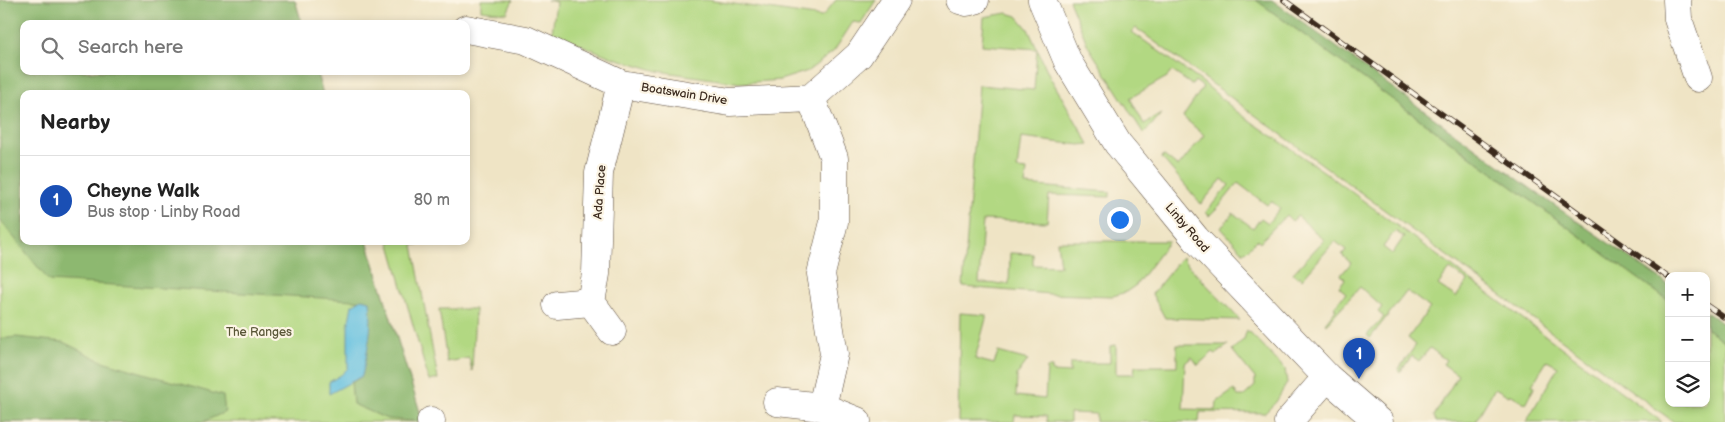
<!DOCTYPE html>
<meta charset="utf-8">
<style>
:root{--surface:#fff;--page:#f2f2f2;--text:#222;--muted:#767676;--line:#e0e0e0;--accent:#111827}
body{margin:0;font-family:"Balsamiq Sans",sans-serif;background:var(--page);color:var(--text)}
.controls{position:absolute;right:15px;bottom:15px;display:grid;overflow:hidden;border-radius:10px;box-shadow:0 2px 8px #0003}
.controls button{width:45px;height:45px;display:grid;place-items:center;padding:0;border:0;border-bottom:1px solid var(--line);background:var(--surface);color:var(--text);font:25px sans-serif}
.you{position:absolute;left:1119px;top:219px;width:18px;height:18px;margin:-12px;border:4px solid #fff;border-radius:50%;background:#1a73e8;box-shadow:0 0 0 8px #1a73e833}
.badge{display:grid;place-items:center;width:32px;height:32px;border-radius:50%;background:var(--accent);color:#fff;font-size:16px;font-weight:700}
.pin{position:absolute;translate:-50% -41px;filter:drop-shadow(0 1px 2px #0008)}
.pin::after{content:'';position:absolute;top:26px;width:18px;height:15px;background:inherit;clip-path:polygon(0 0,100% 0,50% 100%)}
.list{margin:0;padding:0;list-style:none}
h2{display:flex;justify-content:space-between;align-items:center;height:65px;margin:0;padding:0 20px;font-size:21px}
h2 small{font-size:16px;font-weight:400;color:var(--muted)}
.list li{display:grid;grid-template-columns:32px 1fr auto;gap:15px;align-items:center;box-sizing:border-box;height:90px;padding:0 20px;border-top:1px solid var(--line)}
.list b{display:block;font-size:19px;white-space:nowrap}
.list p{margin:0;font-size:16px;white-space:nowrap;color:var(--muted)}
.list em{font-size:16px;font-style:normal;color:var(--muted)}
.icon{flex:none;width:28px;height:28px;fill:none;stroke:currentColor;stroke-width:2;stroke-linecap:round;stroke-linejoin:round}
.map{position:relative;flex:none;width:1725px;height:422px;overflow:hidden}
.search{position:absolute;background:var(--surface);box-shadow:0 2px 8px #0003;left:20px;top:20px;width:450px;height:55px;display:flex;align-items:center;gap:12px;box-sizing:border-box;padding:0 18px;border-radius:10px;color:var(--muted);font-size:19px}
.panel{position:absolute;background:var(--surface);box-shadow:0 2px 8px #0003;left:20px;top:90px;width:450px;height:155px;border-radius:10px}
.map>svg:first-child{display:block}
.green{fill:#b2d882;stroke:#768150;fill-rule:evenodd}
.forest{fill:#8db870;stroke:#647147}
.water{fill:#61bfe0;stroke:#4e747f}
.lines{fill:none;stroke-linecap:round;stroke-linejoin:round}
.minor-casing{stroke:#564637;stroke-width:29}
.tertiary-casing{stroke:#564637;stroke-width:29}
.minor{stroke:#fff;stroke-width:28}
.tertiary{stroke:#fff;stroke-width:28}
.rail-casing{stroke:#3b2a1e;stroke-width:5.5}
.rail{stroke:#fcf5e5;stroke-width:4;stroke-dasharray:11;stroke-linecap:butt}
.labels{text-anchor:middle;dominant-baseline:central;stroke-width:4.5;stroke-linejoin:round;paint-order:stroke}
.street-label{font-size:12px;fill:#3b2a1e;stroke:#fcf5e5}
.park-label{font-size:12px;fill:#595637;stroke:#fcf5e5}
</style>
<div class="map">
<svg width="1725" height="422" viewBox="0 0 1725 422">
<rect width="100%" height="100%" fill="#fcf5e5"/>
<filter id="ink" filterUnits="userSpaceOnUse"><feTurbulence type="fractalNoise" baseFrequency=".02" numOctaves="2"/><feDisplacementMap in="SourceGraphic" scale="10" xChannelSelector="R" yChannelSelector="G"/><feConvolveMatrix kernelMatrix="1 2 1 2 8 2 1 2 1" color-interpolation-filters="sRGB"/></filter>
<filter id="wash" filterUnits="userSpaceOnUse"><feTurbulence type="fractalNoise" baseFrequency=".0096" numOctaves="4" result="noise"/><feDisplacementMap in="SourceGraphic" scale="20" xChannelSelector="R" yChannelSelector="G"/><feGaussianBlur stdDeviation="1.12" result="paint"/><feColorMatrix in="noise" values="0 0 0 0 0 0 0 0 0 0 0 0 0 0 0 0 0 1.4 0 .05"/><feComposite in="paint" operator="in"/></filter>
<g filter="url(#wash)">
<rect width="100%" height="100%" fill="#efe4c5"/>
<path class="green" d="M 0,0 L 295,0 L 302,24 L 24,24 L 24,71 L 316,71 L 323,94 L 24,94 L 24,241 L 367,241 L 423,422 L 0,422 Z
M 481,0 L 513,0 L 507,13 L 481,10 Z
M 547,0 L 707,0 L 822,17 L 836,0 L 876,0 L 861,23 L 853,22 L 834,51 L 808,71 L 780,80 L 740,83 L 658,71 L 611,57 L 552,33 L 556,2 Z
M 1069,0 L 1256,0 L 1669,301 L 1669,403 L 1706,403 L 1706,328 L 1725,342 L 1725,422 L 1674,422 L 1136,28 L 1132,32 L 1205,84 L 1236,111 L 1326,173 L 1662,422 L 1526,422 L 1558,367 L 1547,361 L 1532,385 L 1535,387 L 1525,403 L 1510,394 L 1509,396 L 1495,388 L 1475,422 L 1436,422 L 1434,416 L 1458,375 L 1443,364 L 1446,360 L 1430,348 L 1419,361 L 1412,356 L 1400,372 L 1398,370 L 1416,345 L 1408,338 L 1430,308 L 1407,291 L 1370,338 L 1367,335 L 1384,317 L 1378,312 L 1382,307 L 1360,287 L 1326,324 L 1325,323 L 1336,309 L 1334,307 L 1346,293 L 1339,287 L 1345,279 L 1341,275 L 1351,263 L 1342,255 L 1346,250 L 1335,241 L 1302,279 L 1300,276 L 1298,278 L 1293,273 L 1324,240 L 1298,216 L 1292,221 L 1286,215 L 1260,242 L 1258,239 L 1244,253 L 1221,228 L 1233,213 L 1253,228 L 1261,218 L 1268,223 L 1280,208 L 1271,201 L 1267,205 L 1238,183 L 1221,204 L 1209,216 L 1206,212 L 1229,185 L 1222,179 L 1201,204 L 1162,158 L 1163,155 L 1178,167 L 1204,135 L 1183,117 L 1203,87 L 1195,81 L 1192,85 L 1172,71 L 1167,77 L 1130,98 L 1144,124 L 1161,114 L 1144,134 L 1088,46 ZM 1395,231 L 1404,237 L 1392,254 L 1383,247 ZM 1450,269 L 1468,281 L 1456,297 L 1438,285 Z
M 1007,13 L 1017,16 L 1028,29 L 1050,77 L 1089,144 L 1080,145 L 1021,138 L 1017,169 L 1027,170 L 1025,185 L 1110,192 L 1110,197 L 1049,195 L 1047,222 L 983,220 L 979,283 L 1009,284 L 1010,253 L 1033,254 L 1033,265 L 1060,266 L 1057,241 L 1169,241 L 1136,285 L 1126,292 L 1113,296 L 1050,294 L 963,287 L 979,85 L 1034,90 L 1037,49 L 982,45 L 984,17 Z
M 389,241 L 428,241 L 423,244 L 413,245 L 438,379 L 429,381 Z
M 1182,257 L 1185,262 L 1240,320 L 1165,318 L 1152,294 Z
M 439,309 L 475,309 L 472,371 L 469,358 L 447,362 Z
M 960,313 L 987,315 L 975,359 L 994,364 L 998,352 L 1028,360 L 1017,375 L 1016,396 L 1045,399 L 1047,368 L 1052,368 L 1052,372 L 1070,373 L 1070,363 L 1110,363 L 1110,346 L 1116,345 L 1116,374 L 1134,374 L 1135,366 L 1177,366 L 1177,345 L 1228,345 L 1216,354 L 1213,352 L 1198,365 L 1192,357 L 1185,363 L 1183,409 L 1216,410 L 1217,402 L 1234,390 L 1238,396 L 1244,396 L 1255,386 L 1255,378 L 1232,350 L 1244,339 L 1247,330 L 1285,369 L 1287,383 L 1276,402 L 1265,413 L 1200,412 L 1199,422 L 1096,422 L 1096,414 L 1070,413 L 1070,422 L 1047,422 L 1046,416 L 1015,415 L 1014,422 L 958,422 Z"/>
<path class="forest" d="M 0,0 L 295,0 L 302,24 L 24,24 L 24,71 L 316,71 L 323,94 L 24,94 L 24,241 L 367,241 L 423,422 L 387,419 L 353,404 L 351,383 L 362,376 L 370,301 L 49,281 L 0,220 Z
M 1256,0 L 1272,0 L 1548,201 L 1669,285 L 1669,301 Z
M 1706,312 L 1725,325 L 1725,342 L 1706,328 Z
M 16,337 L 63,342 L 102,361 L 223,396 L 225,412 L 203,422 L 0,422 L 0,339 Z"/>
<path class="water" d="M 362,299 L 370,301 C 373,327 368,350 362,376 L 329,394 L 329,382 L 341,375 L 348,368 L 348,326 L 352,305 Z"/>
</g>
<g filter="url(#ink)">
<g class="lines">
<defs>
<path id="minor" d="M 960,0 L 967,2 L 975,0
M 1677,0 L 1678,19 L 1698,78
M 466,29 L 526,40 L 621,84 L 730,102 L 811,98 L 859,55 L 896,0
M 811,98 L 834,158 L 834,222 L 821,274 L 834,354 L 822,407
M 591,302 L 596,274 L 599,173 L 621,84
M 557,305 L 591,302 L 612,331
M 777,402 L 822,407 L 857,421
M 431,421 L 431,422
M 1288,422 L 1327,377"/>
<path id="tertiary" d="M 1042,0 L 1068,62 L 1118,144 L 1129,157 L 1196,239 L 1327,377 L 1379,422"/>
</defs>
<use href="#minor" class="minor-casing"/>
<use href="#tertiary" class="tertiary-casing"/>
<use href="#minor" class="minor"/>
<use href="#tertiary" class="tertiary"/>
<defs>
<path id="rail" d="M 1284,0 L 1669,278
M 1706,305 L 1725,318"/>
</defs>
<use href="#rail" class="rail-casing"/>
<use href="#rail" class="rail"/>
</g>
</g>
<g class="labels">
<g class="street-label">
<text transform="translate(684 94) rotate(9)">Boatswain Drive</text>
<text transform="translate(600 192) rotate(-86)">Ada Place</text>
<text transform="translate(1187 228) rotate(49)">Linby Road</text>
</g>
<g class="park-label">
<text x="259" y="332">The Ranges</text>
</g>
</g>
</svg>
<div class="controls">
<button>+</button>
<button>−</button>
<button><svg class="icon" aria-label="layers" viewBox="0 0 24 24"><path d="M12 4l9 5-9 5-9-5zM3 14l9 5 9-5"/></svg></button>
</div>
<div class="you"></div>
<div class="pin badge" style="left:1359px;top:379px;background:#1a4fb4">1</div>
<div class="search"><svg class="icon" aria-label="search" viewBox="0 0 24 24"><circle cx="10" cy="10" r="6"/><path d="M15 15l6 6"/></svg>Search here</div>
<section class="panel">
<h2>Nearby<small></small></h2>
<ul class="list">
<li><span class="badge" style="background:#1a4fb4">1</span><div><b>Cheyne Walk</b><p>Bus stop · Linby Road</p></div><em>80 m</em></li>
</ul>
</section>
</div>
